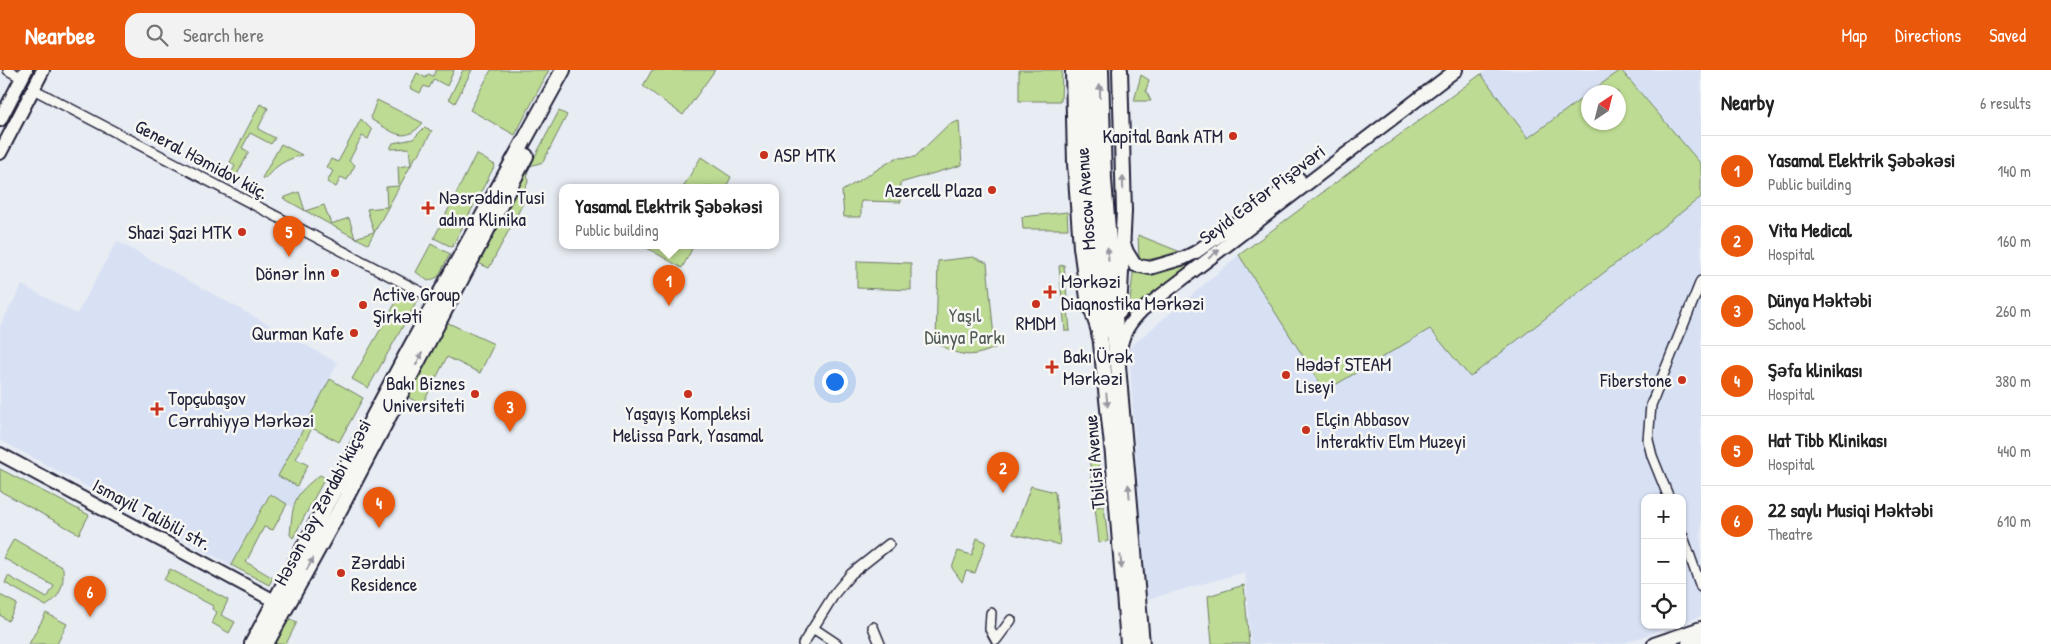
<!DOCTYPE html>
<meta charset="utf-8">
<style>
:root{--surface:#fff;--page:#f2f2f2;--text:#222;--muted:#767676;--line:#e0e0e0;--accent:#ea580c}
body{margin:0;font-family:"Patrick Hand",sans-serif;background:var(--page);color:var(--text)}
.controls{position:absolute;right:15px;bottom:15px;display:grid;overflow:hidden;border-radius:10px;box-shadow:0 1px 4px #0004}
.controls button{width:45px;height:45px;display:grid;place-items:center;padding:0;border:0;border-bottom:1px solid var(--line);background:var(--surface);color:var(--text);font:25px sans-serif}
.compass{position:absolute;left:1581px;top:15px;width:45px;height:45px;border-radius:50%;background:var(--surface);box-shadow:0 1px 4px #0004;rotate:35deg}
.you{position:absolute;left:834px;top:311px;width:18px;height:18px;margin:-12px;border:4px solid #fff;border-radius:50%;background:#1a73e8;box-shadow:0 0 0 8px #1a73e833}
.badge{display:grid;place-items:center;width:32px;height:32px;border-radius:50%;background:var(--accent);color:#fff;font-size:16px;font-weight:700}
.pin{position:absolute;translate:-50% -41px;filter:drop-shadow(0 1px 2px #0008)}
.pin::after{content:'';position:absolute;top:26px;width:18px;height:15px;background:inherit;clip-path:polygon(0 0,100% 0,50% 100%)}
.popup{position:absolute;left:559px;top:114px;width:220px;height:65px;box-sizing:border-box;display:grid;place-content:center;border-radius:10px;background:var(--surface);filter:drop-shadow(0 1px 4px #0005);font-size:16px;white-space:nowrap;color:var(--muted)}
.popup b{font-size:19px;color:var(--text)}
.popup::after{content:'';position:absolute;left:50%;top:100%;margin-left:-10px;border:10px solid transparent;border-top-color:var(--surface)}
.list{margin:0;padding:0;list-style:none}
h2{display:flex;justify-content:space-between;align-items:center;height:65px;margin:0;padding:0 20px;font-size:21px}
h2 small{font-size:16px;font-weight:400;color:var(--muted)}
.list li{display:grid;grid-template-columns:32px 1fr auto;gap:15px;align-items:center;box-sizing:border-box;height:70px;padding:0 20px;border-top:1px solid var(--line)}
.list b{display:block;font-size:19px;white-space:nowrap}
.list p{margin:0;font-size:16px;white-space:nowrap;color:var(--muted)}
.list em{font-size:16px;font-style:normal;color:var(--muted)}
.icon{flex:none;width:28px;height:28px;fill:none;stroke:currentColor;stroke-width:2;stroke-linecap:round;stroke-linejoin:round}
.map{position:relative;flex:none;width:1701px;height:574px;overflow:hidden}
header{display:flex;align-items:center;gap:30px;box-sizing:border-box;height:70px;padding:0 25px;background:var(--accent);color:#fff}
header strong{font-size:24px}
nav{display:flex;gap:28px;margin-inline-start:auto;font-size:18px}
.search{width:350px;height:45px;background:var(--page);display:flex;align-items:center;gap:12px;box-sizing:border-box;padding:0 18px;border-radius:15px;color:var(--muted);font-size:19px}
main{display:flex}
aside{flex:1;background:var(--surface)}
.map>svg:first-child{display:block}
.built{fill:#d8e1f4}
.green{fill:#bddb93;stroke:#707e67}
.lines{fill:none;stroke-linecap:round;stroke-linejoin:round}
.street-casing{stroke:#22223b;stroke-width:12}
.secondary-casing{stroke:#22223b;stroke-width:16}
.primary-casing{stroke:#22223b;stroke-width:18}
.highway-casing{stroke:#22223b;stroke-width:20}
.street{stroke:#f6f6f2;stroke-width:9}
.secondary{stroke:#f6f6f2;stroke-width:12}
.primary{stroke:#f6f6f2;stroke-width:14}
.highway{stroke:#f6f6f2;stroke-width:16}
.oneway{fill:#9797a0}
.poi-dot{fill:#c8321e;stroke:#f6f6f2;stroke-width:2}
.labels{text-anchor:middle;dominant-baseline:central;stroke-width:5;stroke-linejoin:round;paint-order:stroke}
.poi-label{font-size:19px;fill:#22223b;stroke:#f6f6f2;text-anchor:start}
.street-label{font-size:19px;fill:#22223b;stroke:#f6f6f2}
.park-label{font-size:19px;fill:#505a55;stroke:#f6f6f2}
</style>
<header>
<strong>Nearbee</strong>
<div class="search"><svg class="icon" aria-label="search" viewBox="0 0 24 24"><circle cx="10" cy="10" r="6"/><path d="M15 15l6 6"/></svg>Search here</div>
<nav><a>Map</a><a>Directions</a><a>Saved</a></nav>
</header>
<main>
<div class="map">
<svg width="1701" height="574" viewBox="0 0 1701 574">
<rect width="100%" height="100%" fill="#e8ecf3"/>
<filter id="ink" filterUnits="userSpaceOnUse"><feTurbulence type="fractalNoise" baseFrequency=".02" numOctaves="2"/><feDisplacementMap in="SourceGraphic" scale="10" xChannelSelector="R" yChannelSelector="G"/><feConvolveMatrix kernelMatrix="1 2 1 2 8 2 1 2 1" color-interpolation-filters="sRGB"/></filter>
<g filter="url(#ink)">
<path class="built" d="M 1487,0 L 1620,0 L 1528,69 L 1481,4 Z
M 1621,0 L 1701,0 L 1701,94 Z
M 1701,127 L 1701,546 L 1682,553 L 1682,428 L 1645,428 L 1645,555 L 1675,555 L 1622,574 L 1251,574 L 1245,502 L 1145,530 L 1129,278 L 1239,185 L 1325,320 L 1430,259 L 1470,307 Z
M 117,171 L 338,293 L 278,406 L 302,419 L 292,437 L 269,424 L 231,495 L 149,451 L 155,440 L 151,437 L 130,426 L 125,437 L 0,370 L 0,256 L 22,215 L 77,244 Z"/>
<path class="green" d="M 436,0 L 454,0 L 447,16 L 434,9 L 429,18 L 424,16 L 420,23 L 410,18 L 417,3 L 426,8 L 428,4 L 433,6 Z
M 463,0 L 472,0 L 455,33 L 449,29 Z
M 491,0 L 549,0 L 515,65 L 470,40 Z
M 652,0 L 715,0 L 683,45 L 643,16 Z
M 1019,0 L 1062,0 L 1061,31 L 1019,31 Z
M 1621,0 L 1701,94 L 1701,127 L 1470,307 L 1430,259 L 1325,321 L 1239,185 L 1481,4 L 1528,68 L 1588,24 L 1588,52 L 1618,52 L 1618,22 L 1590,22 Z
M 1141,5 L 1149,10 L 1146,21 L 1151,31 L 1134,31 Z
M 377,30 L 423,53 C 403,75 394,62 372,50 L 371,46 Z
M 260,34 L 268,38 L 258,59 L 275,68 L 271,74 L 250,63 L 242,78 L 249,82 L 234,110 L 229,107 L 235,96 L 230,92 Z
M 559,41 L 567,45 L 543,92 L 530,96 Z
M 361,49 L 372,60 L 368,69 L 362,66 L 349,91 L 355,95 L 347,110 L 341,107 L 336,117 L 327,112 L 333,101 L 326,97 L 331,89 L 338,92 Z
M 959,51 L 962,95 L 900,113 L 901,132 L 861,131 L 861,147 L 844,147 L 842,121 L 896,88 L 915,87 L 948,55 Z
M 424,58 L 432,61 L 418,86 L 416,86 L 368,174 C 339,160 311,144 283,128 L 299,122 L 305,141 L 324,135 L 331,154 L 349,148 L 355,168 L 374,162 L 367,139 L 387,137 L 386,117 L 399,116 L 398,97 L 411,95 L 409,78 L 390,79 L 393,73 L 413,69 Z
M 281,74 L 302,85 C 285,90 276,95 265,109 L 262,108 Z
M 476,84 L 495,95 L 452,177 L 434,168 Z
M 701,87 L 731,107 L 726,117 L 683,117 Z
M 527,101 L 528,112 L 524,121 L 528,124 L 489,198 L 476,192 Z
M 1067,142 L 1068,159 L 1023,159 L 1022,147 Z
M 1138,165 L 1183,183 L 1146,190 L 1139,188 Z
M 431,174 L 450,184 L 438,207 L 428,211 L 416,202 Z
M 649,175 L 694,175 L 682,198 L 647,178 Z
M 973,187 L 987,193 L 995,278 C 969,289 960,286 936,273 L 938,191 Z
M 857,191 L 911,193 L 911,220 L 857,218 Z
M 1192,193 L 1175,208 L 1129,241 L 1133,203 L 1150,203 Z
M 1064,195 L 1070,261 L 1065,261 L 1059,196 Z
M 403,220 L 419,228 L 368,318 L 352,309 Z
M 446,252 L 494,274 L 480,303 L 447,287 L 422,335 L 406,326 Z
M 330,309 L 363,328 L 339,372 L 312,358 L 296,389 L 308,395 L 297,416 L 278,406 Z
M 1098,385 L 1102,420 L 1093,421 L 1089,386 Z
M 0,399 L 89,445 L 79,464 L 0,421 Z
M 320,405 L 325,408 L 293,468 L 290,465 C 293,432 293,425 320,405 Z
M 1031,416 L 1055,422 L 1060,475 L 1013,464 Z
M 270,424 L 287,434 L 273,460 L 264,457 L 246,492 L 273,508 L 269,515 L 231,495 Z
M 1104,436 L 1108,471 L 1099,472 L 1095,437 Z
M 977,468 L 986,472 L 975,503 L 966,501 L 962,512 L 952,498 L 958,481 L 972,485 Z
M 14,469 L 63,498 C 64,515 61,527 46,536 L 5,513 L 8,506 L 47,528 L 54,516 L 3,488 Z
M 170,499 L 228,530 L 221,545 L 235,552 L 229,563 L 212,553 L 217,542 L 212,539 L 213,536 L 164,510 Z
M 1244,515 L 1249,574 L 1212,574 L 1208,526 Z
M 0,525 L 17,534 L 8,551 L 0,545 Z
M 46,543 L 67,554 L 57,574 L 29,574 Z
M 287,548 L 297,552 L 286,574 L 273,574 Z"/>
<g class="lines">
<defs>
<path id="street" d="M 8,0 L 22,8
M 33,19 L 436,230
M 1669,428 L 1652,386 L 1648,370 L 1651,335 L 1701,211
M 1682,464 L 1701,517
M 991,543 L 990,559 L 996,570 L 1011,550
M 873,557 L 880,574
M 813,558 L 837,574
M 803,574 L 835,523 L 851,504 L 889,474"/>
<path id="secondary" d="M 0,50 L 26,0
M 0,83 L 43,0
M 1123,171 L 1127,182 L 1135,195 L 1150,198 L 1184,188 L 1196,182 L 1299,109
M 1120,281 C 1122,263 1130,252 1142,240 L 1456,0
M 0,384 L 282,535
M 1654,574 L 1701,558"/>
<path id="primary" d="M 1073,0 L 1075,93 L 1081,177 L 1088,228 L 1100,264 L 1113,385 L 1128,574
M 1119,242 L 1124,141 L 1120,0
M 1118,273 L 1117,284 L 1142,574
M 252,574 L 410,278 L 563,0
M 266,574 L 339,441 L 526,86
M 1689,574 L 1701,570"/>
<path id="highway" d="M 1085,0 L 1087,95 L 1100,264
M 1100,0 L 1103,110 L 1117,284"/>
</defs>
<use href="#street" class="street-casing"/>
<use href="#secondary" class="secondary-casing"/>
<use href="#primary" class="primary-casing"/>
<use href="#highway" class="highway-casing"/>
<use href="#street" class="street"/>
<use href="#secondary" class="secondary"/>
<use href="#primary" class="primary"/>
<use href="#highway" class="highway"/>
</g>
<defs><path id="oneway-solid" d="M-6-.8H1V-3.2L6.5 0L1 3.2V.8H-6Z" transform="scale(1.25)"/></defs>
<g class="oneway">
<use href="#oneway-solid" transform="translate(1100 21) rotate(-90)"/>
<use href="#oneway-solid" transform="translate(1123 113) rotate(-91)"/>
<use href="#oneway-solid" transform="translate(1108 184) rotate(-95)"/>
<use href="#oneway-solid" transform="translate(1214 184) rotate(-38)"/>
<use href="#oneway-solid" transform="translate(419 289) rotate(-63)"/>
<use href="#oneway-solid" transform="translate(1107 330) rotate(84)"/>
<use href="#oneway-solid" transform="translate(1129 421) rotate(-95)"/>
<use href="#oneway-solid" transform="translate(1121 492) rotate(85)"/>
<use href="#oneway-solid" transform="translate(310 494) rotate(-61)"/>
</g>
</g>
<g class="poi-dot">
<circle cx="1233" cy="66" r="5"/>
<circle cx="764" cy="85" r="5"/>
<circle cx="992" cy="120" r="5"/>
<path d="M425.5 130.5h5v5h5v5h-5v5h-5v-5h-5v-5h5z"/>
<circle cx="242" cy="162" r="5"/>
<circle cx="335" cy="203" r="5"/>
<path d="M1047.5 214.5h5v5h5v5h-5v5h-5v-5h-5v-5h5z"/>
<circle cx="1036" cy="234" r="5"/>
<circle cx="363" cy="235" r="5"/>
<circle cx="354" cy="263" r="5"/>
<path d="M1049.5 289.5h5v5h5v5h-5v5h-5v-5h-5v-5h5z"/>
<circle cx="1286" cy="305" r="5"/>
<circle cx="1682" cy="310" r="5"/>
<circle cx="475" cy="324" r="5"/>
<circle cx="688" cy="324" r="5"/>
<path d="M154.5 331.5h5v5h5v5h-5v5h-5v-5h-5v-5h5z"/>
<circle cx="1306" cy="360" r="5"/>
<circle cx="341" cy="503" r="5"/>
</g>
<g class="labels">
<g class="poi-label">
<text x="1223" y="66" text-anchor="end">Kapital Bank ATM</text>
<text x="774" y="85">ASP MTK</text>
<text x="982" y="120" text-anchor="end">Azercell Plaza</text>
<text x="439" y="127">Nəsrəddin Tusi<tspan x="439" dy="22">adına Klinika</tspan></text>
<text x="232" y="162" text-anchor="end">Shazi Şazi MTK</text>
<text x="325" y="203" text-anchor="end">Dönər İnn</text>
<text x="1061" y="211">Mərkəzi<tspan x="1061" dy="22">Diaqnostika Mərkəzi</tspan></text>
<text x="373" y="224">Active Group<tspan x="373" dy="22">Şirkəti</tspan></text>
<text x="1036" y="253" text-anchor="middle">RMDM</text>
<text x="344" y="263" text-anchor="end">Qurman Kafe</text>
<text x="1063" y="286">Bakı Ürək<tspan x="1063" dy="22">Mərkəzi</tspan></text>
<text x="1296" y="294">Hədəf STEAM<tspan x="1296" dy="22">Liseyi</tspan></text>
<text x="1672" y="310" text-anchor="end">Fiberstone</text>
<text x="465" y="313" text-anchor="end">Bakı Biznes<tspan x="465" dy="22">Universiteti</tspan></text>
<text x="168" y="328">Topçubaşov<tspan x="168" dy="22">Cərrahiyyə Mərkəzi</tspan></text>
<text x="688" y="343" text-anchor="middle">Yaşayış Kompleksi<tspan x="688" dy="22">Melissa Park, Yasamal</tspan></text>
<text x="1316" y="349">Elçin Abbasov<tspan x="1316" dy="22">İnteraktiv Elm Muzeyi</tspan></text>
<text x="351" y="492">Zərdabi<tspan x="351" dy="22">Residence</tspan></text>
</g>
<g class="street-label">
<text transform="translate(202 89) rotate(28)">General Həmidov küç.</text>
<text transform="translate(1262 124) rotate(-37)">Seyid Cəfər Pişəvəri</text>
<text transform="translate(1085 129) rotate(-94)">Moscow Avenue</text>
<text transform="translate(1094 392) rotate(-95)">Tbilisi Avenue</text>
<text transform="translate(322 432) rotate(-62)">Həsən bəy Zərdabi küçəsi</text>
<text transform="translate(152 444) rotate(28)">Ismayil Talibili str.</text>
</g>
<g class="park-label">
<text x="965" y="245">Yaşıl<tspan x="965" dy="22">Dünya Parkı</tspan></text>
</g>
</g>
</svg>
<div class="controls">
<button>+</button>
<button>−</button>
<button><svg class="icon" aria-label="locate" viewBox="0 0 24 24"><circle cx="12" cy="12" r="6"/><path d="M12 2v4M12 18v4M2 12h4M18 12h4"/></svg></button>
</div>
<svg class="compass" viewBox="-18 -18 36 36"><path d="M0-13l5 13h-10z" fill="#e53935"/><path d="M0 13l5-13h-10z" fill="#767676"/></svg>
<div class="you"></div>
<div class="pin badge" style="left:669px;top:236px">1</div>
<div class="popup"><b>Yasamal Elektrik Şəbəkəsi</b>Public building</div>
<div class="pin badge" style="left:1003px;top:423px">2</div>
<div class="pin badge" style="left:510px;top:362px">3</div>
<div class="pin badge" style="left:379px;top:458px">4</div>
<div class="pin badge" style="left:289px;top:187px">5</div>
<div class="pin badge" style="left:90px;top:547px">6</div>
</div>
<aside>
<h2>Nearby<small>6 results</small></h2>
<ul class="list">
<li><span class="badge">1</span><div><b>Yasamal Elektrik Şəbəkəsi</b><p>Public building</p></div><em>140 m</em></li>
<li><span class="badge">2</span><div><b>Vita Medical</b><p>Hospital</p></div><em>160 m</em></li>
<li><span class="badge">3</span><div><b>Dünya Məktəbi</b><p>School</p></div><em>260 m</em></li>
<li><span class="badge">4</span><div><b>Şəfa klinikası</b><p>Hospital</p></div><em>380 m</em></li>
<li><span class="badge">5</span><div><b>Hat Tibb Klinikası</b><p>Hospital</p></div><em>440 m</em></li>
<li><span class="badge">6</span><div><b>22 saylı Musiqi Məktəbi</b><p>Theatre</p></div><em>610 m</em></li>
</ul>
</aside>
</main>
